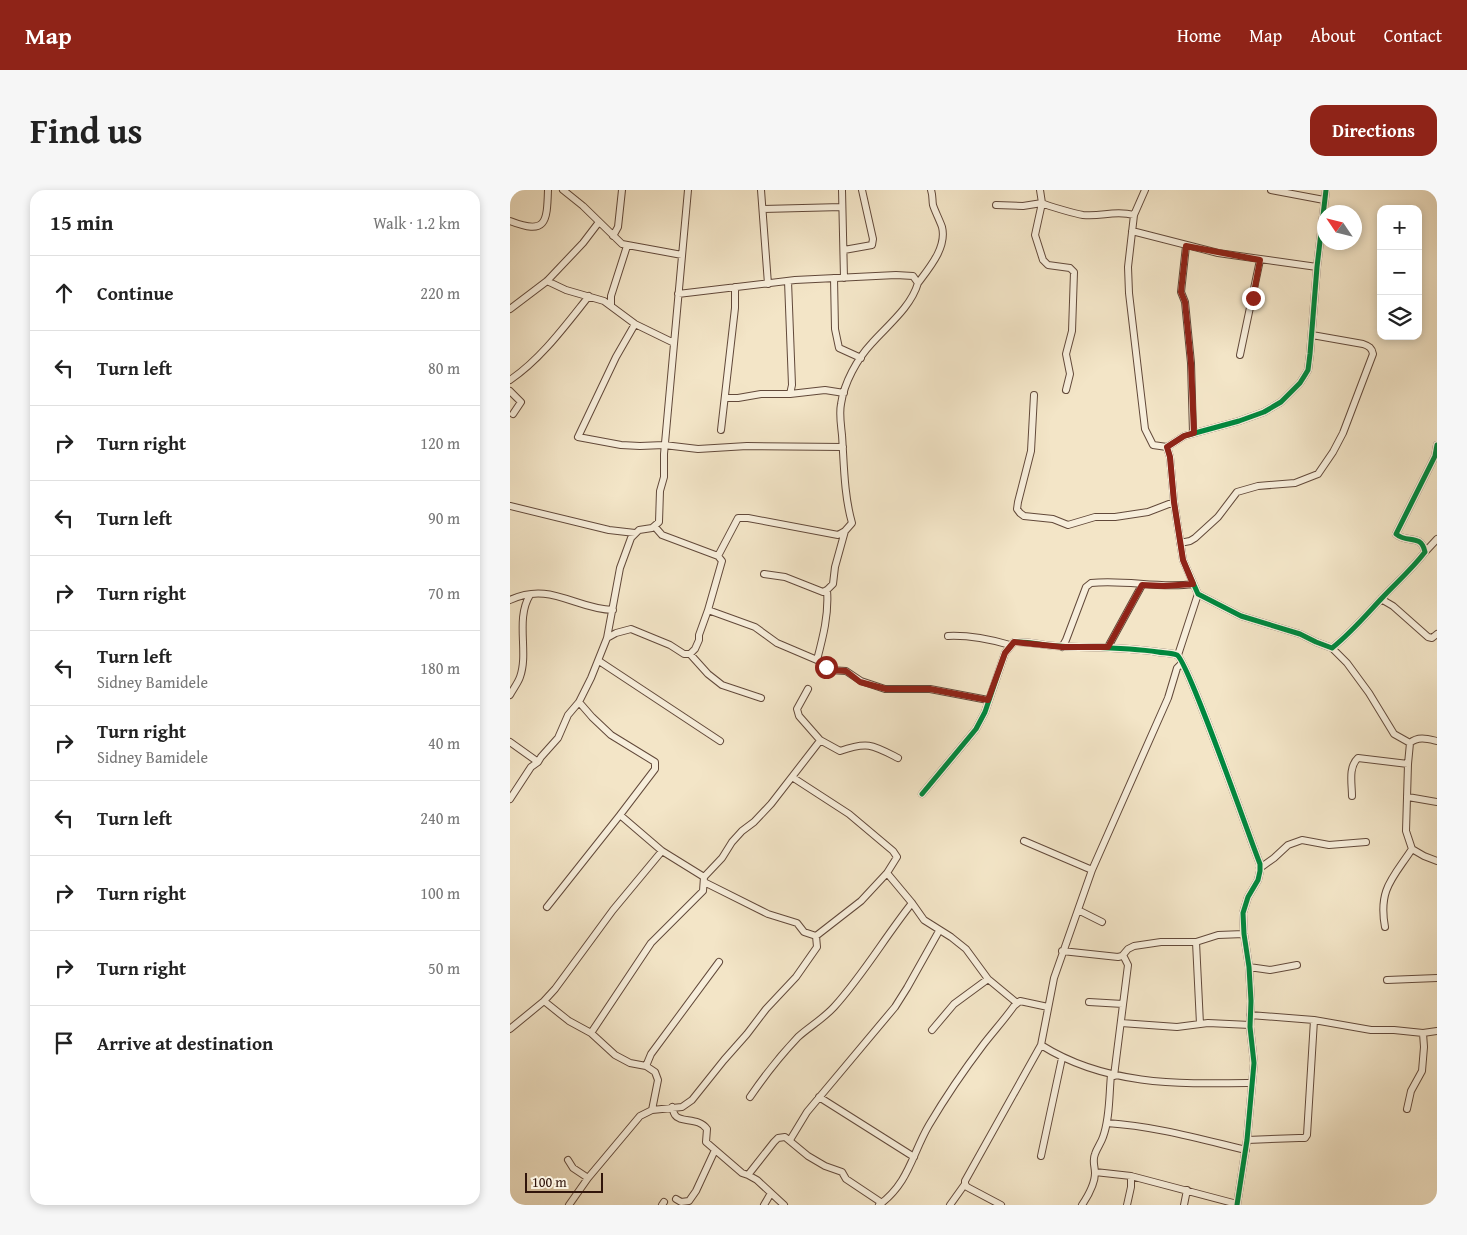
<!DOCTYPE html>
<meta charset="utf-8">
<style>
:root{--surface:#fff;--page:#f6f6f6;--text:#222;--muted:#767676;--line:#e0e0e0;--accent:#8f2418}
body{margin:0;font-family:"Gentium Book Plus",serif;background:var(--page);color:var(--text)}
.controls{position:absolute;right:15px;top:15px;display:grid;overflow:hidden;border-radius:10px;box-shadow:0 2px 8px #0003}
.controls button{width:45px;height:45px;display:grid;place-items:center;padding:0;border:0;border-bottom:1px solid var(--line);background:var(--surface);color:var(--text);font:25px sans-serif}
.compass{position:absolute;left:807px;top:15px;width:45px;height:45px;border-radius:50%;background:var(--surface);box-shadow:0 2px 8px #0003;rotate:305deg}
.scale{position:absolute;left:15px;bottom:12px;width:78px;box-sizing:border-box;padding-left:5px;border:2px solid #31150b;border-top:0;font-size:14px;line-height:18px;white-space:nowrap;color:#31150b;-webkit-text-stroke:4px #f7eedb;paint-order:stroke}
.stop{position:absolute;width:15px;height:15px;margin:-11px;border:4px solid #8f2418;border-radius:50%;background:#fff}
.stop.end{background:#8f2418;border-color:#fff;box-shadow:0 1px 5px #0008}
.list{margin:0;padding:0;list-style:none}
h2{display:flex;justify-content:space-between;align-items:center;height:65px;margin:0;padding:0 20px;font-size:21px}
h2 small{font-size:16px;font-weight:400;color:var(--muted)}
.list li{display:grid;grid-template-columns:32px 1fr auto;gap:15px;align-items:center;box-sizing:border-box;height:75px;padding:0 20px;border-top:1px solid var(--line)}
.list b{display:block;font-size:19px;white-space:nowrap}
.list p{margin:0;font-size:16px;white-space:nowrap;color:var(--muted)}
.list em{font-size:16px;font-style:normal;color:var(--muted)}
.icon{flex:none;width:28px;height:28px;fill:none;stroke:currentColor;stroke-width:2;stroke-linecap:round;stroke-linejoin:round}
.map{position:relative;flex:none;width:927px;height:1015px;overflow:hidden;border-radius:15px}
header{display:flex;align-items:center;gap:30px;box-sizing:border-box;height:70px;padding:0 25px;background:var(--accent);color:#fff}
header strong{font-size:24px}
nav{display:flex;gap:28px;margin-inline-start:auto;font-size:18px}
.intro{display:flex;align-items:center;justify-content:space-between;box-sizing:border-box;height:120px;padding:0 30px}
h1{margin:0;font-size:35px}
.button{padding:12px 22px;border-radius:15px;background:var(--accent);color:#fff;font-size:18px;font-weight:700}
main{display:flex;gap:30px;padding:0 30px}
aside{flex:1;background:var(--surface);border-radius:15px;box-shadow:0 2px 8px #0003}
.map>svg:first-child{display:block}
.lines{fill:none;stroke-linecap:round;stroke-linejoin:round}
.minor-casing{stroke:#62493a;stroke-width:8}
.minor{stroke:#f7eedb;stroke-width:6}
.cycleway-casing{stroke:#f7eedb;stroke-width:8}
.cycleway{stroke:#00873e;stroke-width:5}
.route{stroke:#8f2418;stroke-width:6}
</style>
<header>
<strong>Map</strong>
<nav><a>Home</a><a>Map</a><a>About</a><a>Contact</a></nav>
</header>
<div class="intro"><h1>Find us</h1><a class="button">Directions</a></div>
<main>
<aside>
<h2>15 min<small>Walk · 1.2 km</small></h2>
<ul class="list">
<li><svg class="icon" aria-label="ahead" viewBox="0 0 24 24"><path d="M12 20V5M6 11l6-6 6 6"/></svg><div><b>Continue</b></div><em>220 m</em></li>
<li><svg class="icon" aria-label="left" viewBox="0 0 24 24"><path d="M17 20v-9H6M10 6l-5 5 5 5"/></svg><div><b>Turn left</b></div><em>80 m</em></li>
<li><svg class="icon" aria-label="right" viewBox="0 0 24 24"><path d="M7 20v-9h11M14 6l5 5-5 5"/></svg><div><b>Turn right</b></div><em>120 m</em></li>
<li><svg class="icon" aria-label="left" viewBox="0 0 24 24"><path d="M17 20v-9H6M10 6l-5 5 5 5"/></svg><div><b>Turn left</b></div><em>90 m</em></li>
<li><svg class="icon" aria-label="right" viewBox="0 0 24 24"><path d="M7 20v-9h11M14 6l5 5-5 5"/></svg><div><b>Turn right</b></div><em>70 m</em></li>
<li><svg class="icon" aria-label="left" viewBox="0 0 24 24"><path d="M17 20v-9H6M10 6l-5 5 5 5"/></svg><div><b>Turn left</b><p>Sidney Bamidele</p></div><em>180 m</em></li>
<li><svg class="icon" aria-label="right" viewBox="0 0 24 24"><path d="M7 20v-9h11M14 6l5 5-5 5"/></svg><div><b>Turn right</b><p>Sidney Bamidele</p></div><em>40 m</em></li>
<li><svg class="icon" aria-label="left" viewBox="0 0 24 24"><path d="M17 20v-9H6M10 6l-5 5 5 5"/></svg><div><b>Turn left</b></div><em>240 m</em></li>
<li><svg class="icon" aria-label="right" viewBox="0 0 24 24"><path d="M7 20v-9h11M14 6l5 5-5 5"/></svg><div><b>Turn right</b></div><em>100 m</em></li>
<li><svg class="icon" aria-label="right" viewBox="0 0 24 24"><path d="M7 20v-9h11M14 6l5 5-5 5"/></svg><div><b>Turn right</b></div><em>50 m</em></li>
<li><svg class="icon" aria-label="arrive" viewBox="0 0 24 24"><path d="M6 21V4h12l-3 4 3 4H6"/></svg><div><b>Arrive at destination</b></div></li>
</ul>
</aside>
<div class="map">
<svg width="927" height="1015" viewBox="0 0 927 1015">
<rect width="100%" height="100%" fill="#f3e5c7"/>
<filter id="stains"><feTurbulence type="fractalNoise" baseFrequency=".004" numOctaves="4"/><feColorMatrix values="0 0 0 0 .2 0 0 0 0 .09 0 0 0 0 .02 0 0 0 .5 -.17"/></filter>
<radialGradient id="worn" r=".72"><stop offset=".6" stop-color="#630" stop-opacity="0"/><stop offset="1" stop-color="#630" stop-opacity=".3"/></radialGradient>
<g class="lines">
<defs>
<path id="minor" d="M 53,0 L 73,16 L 112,54 L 172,65
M 251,0 L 258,94
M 332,0 L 334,88
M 530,0 L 532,13 C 538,16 566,24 573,25 C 592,27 604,20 624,25
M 635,0 L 624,25 L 618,77 L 619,103 L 635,239 L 643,255 L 657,257
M 761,0 L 814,10
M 816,0 L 807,77 L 800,164 L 798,180 L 795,185 L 790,193 L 771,212 L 754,222 L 729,231 L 674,246 L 657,257 L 660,267 L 664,312 L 673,370 L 688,404 L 731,426 L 790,444 L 806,452 L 822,458 C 841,443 856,425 872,408 C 887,392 902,379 915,362 C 911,343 897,354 886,344 L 925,266 L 927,255
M 486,15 L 513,16 L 532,13 L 525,45 L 533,70 L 538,75 L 560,78 L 564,82 L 562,141 L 556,164 L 560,184 L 556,200
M 253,19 L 332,17
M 0,31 C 36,45 37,33 38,0
M 622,41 L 708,63 L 807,77
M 103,46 L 108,37 L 112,0
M 676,56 L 671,102 L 675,112 L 681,173 L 683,243
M 334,60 L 362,55 L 363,49 L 352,0
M 324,88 L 325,139 L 329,158 L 351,168
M 37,91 L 56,100 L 94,111 L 125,134 L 164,153
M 278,91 L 282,195 L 280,204 L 315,200 L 334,203
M 408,93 C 420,77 437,57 432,37 C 430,31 424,19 423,15 C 422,9 423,6 421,0
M 168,104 L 285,90 L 386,85 L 403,86 L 408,93 C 401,117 378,135 362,153 C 347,169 334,193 331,214 C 329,224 331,235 332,245 C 334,274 334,305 342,333 L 335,341 L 328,345 L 238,328 L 228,328 L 208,366
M 101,115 L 101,106 L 117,56
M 0,119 L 37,91 L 73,53 L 89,32
M 125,134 L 106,167 L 68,247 L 111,255 L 130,256 L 154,255 L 188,259 L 237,256 L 333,257
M 730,165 L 750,70
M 0,190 C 31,169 55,136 79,106
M 0,201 L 11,212 L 3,224
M 524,205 L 521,261 L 508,312 L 507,319 L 510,323 L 514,326 L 543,329 L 558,335 L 585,327 L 605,327 L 638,322 L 664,312
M 215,208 L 228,208 L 251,204 L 280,204
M 211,240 L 225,118 L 225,97
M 0,316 L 99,340 L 125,343
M 670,353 L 680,351 L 685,348 L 708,327 L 727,302 L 748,296 L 785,293 L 808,284 L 823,262 L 833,243 L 863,164 C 862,158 859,156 853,154 L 802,145
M 915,362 L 927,349
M 254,384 L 275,387 L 313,402 L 317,400 L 323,394 L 325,377 L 335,341
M 871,409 L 883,416 L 918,447 L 922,448 L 927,444
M 0,410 C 40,391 65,419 103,420
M 198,420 L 245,437 L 267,453 L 314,473 L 319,480 L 336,481 L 351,491 L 375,499 L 420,499 L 478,510
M 438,446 C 460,445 479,449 500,455
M 97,448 L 106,443 L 121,439 L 160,455 L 174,464 L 180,464 L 185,459 L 189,450 L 189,445 L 198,420 L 212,371 L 208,366 L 152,345 L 145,337
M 552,457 L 556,450 L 576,397 L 581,393 C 615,389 649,399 683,394
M 598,457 L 632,395
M 822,458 L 837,473 L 859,503 L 884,544 L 900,553
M 180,464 L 198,484 L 212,495 L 251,508
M 668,465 L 688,404
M 307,470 C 313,447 319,424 317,400
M 89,471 L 210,551
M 672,473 L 667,478 L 658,508 L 582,680 L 544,788 L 531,855 C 596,896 669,894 742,893
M 0,505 C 3,499 8,493 10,487 C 19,462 5,429 20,405
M 69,512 L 82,527 L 101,545 L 145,572 L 145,579 L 110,625
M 310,550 L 330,561 C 358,551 363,555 388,568
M 0,552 L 28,572
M 900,553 L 898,574 L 896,641 L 902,659 L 914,666 L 927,671
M 900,553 C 908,546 918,549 927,551
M 412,604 L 466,539 L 475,522 L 495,463 L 504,452 C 517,451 532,455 545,456 C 580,458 614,457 648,462 C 653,463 662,463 667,465 C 678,471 740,649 750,674 L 750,681 L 748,690 L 738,707 L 733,723 L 734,744 L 739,777 L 741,811 L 740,837 L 744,873 L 737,950 L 727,1015
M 842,606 C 842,594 838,577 848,568 L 898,574
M 898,607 L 927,612
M 0,609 L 21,577 L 28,572 L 31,567 L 48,548 L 58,525 L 69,512 L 81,488 L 97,448 L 110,378 L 121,348 L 129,340 L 142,338 L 149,332 L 150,301 L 154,287 L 154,264 L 178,0
M 514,651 L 582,680
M 750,678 L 764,668 L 778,655 L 792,650 L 819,655 L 856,652
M 377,683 L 402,713 L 414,730 L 441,747 L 456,759 L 478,789 L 507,813
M 194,692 L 258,724 L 287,733 L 294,742 L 306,746
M 37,717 L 110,625 L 152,661 L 194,687
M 568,720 L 592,732
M 875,737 C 868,699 883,688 902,659
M 686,752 L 690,834
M 552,761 L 608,767 L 612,766 L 618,759 L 624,756 L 651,752 L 686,752 L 708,745 L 734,744
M 739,777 L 760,780 L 787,775
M 877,790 L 927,788
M 34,811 L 59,831 L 81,843 L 105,865 L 120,873 L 136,876 L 145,882 L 148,890 L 142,920
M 579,812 L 613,814
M 740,825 L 804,830 L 861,840 L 884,840 L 913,843
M 611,833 L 667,837 L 698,833 L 740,835
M 0,839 L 34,811 L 45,799 L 103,720 L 152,661
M 422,840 L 444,814 L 478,789
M 81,843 L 141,753 L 193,701 L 194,687 L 212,668 L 222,652 L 232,641 L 244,632 L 261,614 L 309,552 L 310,550 L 289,526 L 287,519 L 298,499
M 136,876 L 141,864 L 209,772
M 604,886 L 618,775 L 613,765
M 240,907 C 255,885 270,866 288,847 C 299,837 313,829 324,817 C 353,785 375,747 402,713
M 309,907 L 404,967
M 162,917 C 163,919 163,922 165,925 C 170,933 189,927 197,939 L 196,952 L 232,983 L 238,985 L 264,952 L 268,948 L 275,947 L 298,966 L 315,976 L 332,982 L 336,989 L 372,1013
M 897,919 L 901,901 L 912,881 L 914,857 L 913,843 L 927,841
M 597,933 C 644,936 690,949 736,960
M 280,950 L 297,922 L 385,817 L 397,798 L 429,741
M 737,950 L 789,948 L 795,948 L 797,945 L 804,830
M 531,966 L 552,868
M 58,970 L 63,978 L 78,988
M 585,982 L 621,986 L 727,1014
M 238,985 L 247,990 L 274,1015
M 166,1009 L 171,1012 L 179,1011 L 186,1001 L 205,960
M 59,1015 L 78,988 L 130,926 L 142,920 L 172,917 L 182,910 L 214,870 L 237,844 L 256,819 L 286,787 L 307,757 L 306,746 L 351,711 L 377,683 L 387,667 L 383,661 L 339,624 L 282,587
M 152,1015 L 154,1012
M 254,1015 L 261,1003
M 369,1015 C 399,993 402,964 419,935 C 435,908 454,880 473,855 C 483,842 494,830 504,816 L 510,811 L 538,817
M 440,1015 L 455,994
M 491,1015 L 457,997 L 455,994 L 455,991 L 531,855
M 572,1015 C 578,1006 585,994 585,983 C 585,976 582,971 585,964 C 587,958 591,953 593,947 C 600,928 599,905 601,885
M 617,1015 L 621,997 L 621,986
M 674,1015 L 677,1000"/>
</defs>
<use href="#minor" class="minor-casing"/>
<use href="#minor" class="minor"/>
<defs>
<path id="cycleway" d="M 816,0 L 807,77 L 800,164 L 798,180 L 795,185 L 790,193 L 771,212 L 754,222 L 729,231 L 674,246 L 657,257 L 660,267 L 664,312 L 673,370 L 688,404 L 731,426 L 790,444 L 806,452 L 822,458 C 841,443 856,425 872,408 C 887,392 902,379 915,362 C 911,343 897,354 886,344 L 925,266 L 927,255
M 412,604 L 466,539 L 475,522 L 495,463 L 504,452 C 517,451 532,455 545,456 C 580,458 614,457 648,462 C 653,463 662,463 667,465 C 678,471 740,649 750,674 L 750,681 L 748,690 L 738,707 L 733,723 L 734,744 L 739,777 L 741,811 L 740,837 L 744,873 L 737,950 L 727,1015"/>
</defs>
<use href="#cycleway" class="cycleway-casing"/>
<use href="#cycleway" class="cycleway"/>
</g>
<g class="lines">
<path class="route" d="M 316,477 L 321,480 L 336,481 L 350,492 L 376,499 L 420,499 L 478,510 L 495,463 L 504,452 L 552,457 L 598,457 L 632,395 L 654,396 L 683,394 L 673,370 L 664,312 L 660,267 L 657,257 L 674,246 L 684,243 L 681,173 L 675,112 L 671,102 L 676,56 L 750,70 L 743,108"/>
</g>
<rect width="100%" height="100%" filter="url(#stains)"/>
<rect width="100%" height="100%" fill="url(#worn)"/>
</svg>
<div class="controls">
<button>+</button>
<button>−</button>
<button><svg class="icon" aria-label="layers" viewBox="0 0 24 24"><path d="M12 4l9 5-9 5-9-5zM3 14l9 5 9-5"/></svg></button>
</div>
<svg class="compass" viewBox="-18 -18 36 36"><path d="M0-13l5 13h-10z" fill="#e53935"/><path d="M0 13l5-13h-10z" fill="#767676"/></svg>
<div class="scale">100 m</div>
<div class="stop" style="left:316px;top:477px"></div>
<div class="stop end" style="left:743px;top:108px"></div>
</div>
</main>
